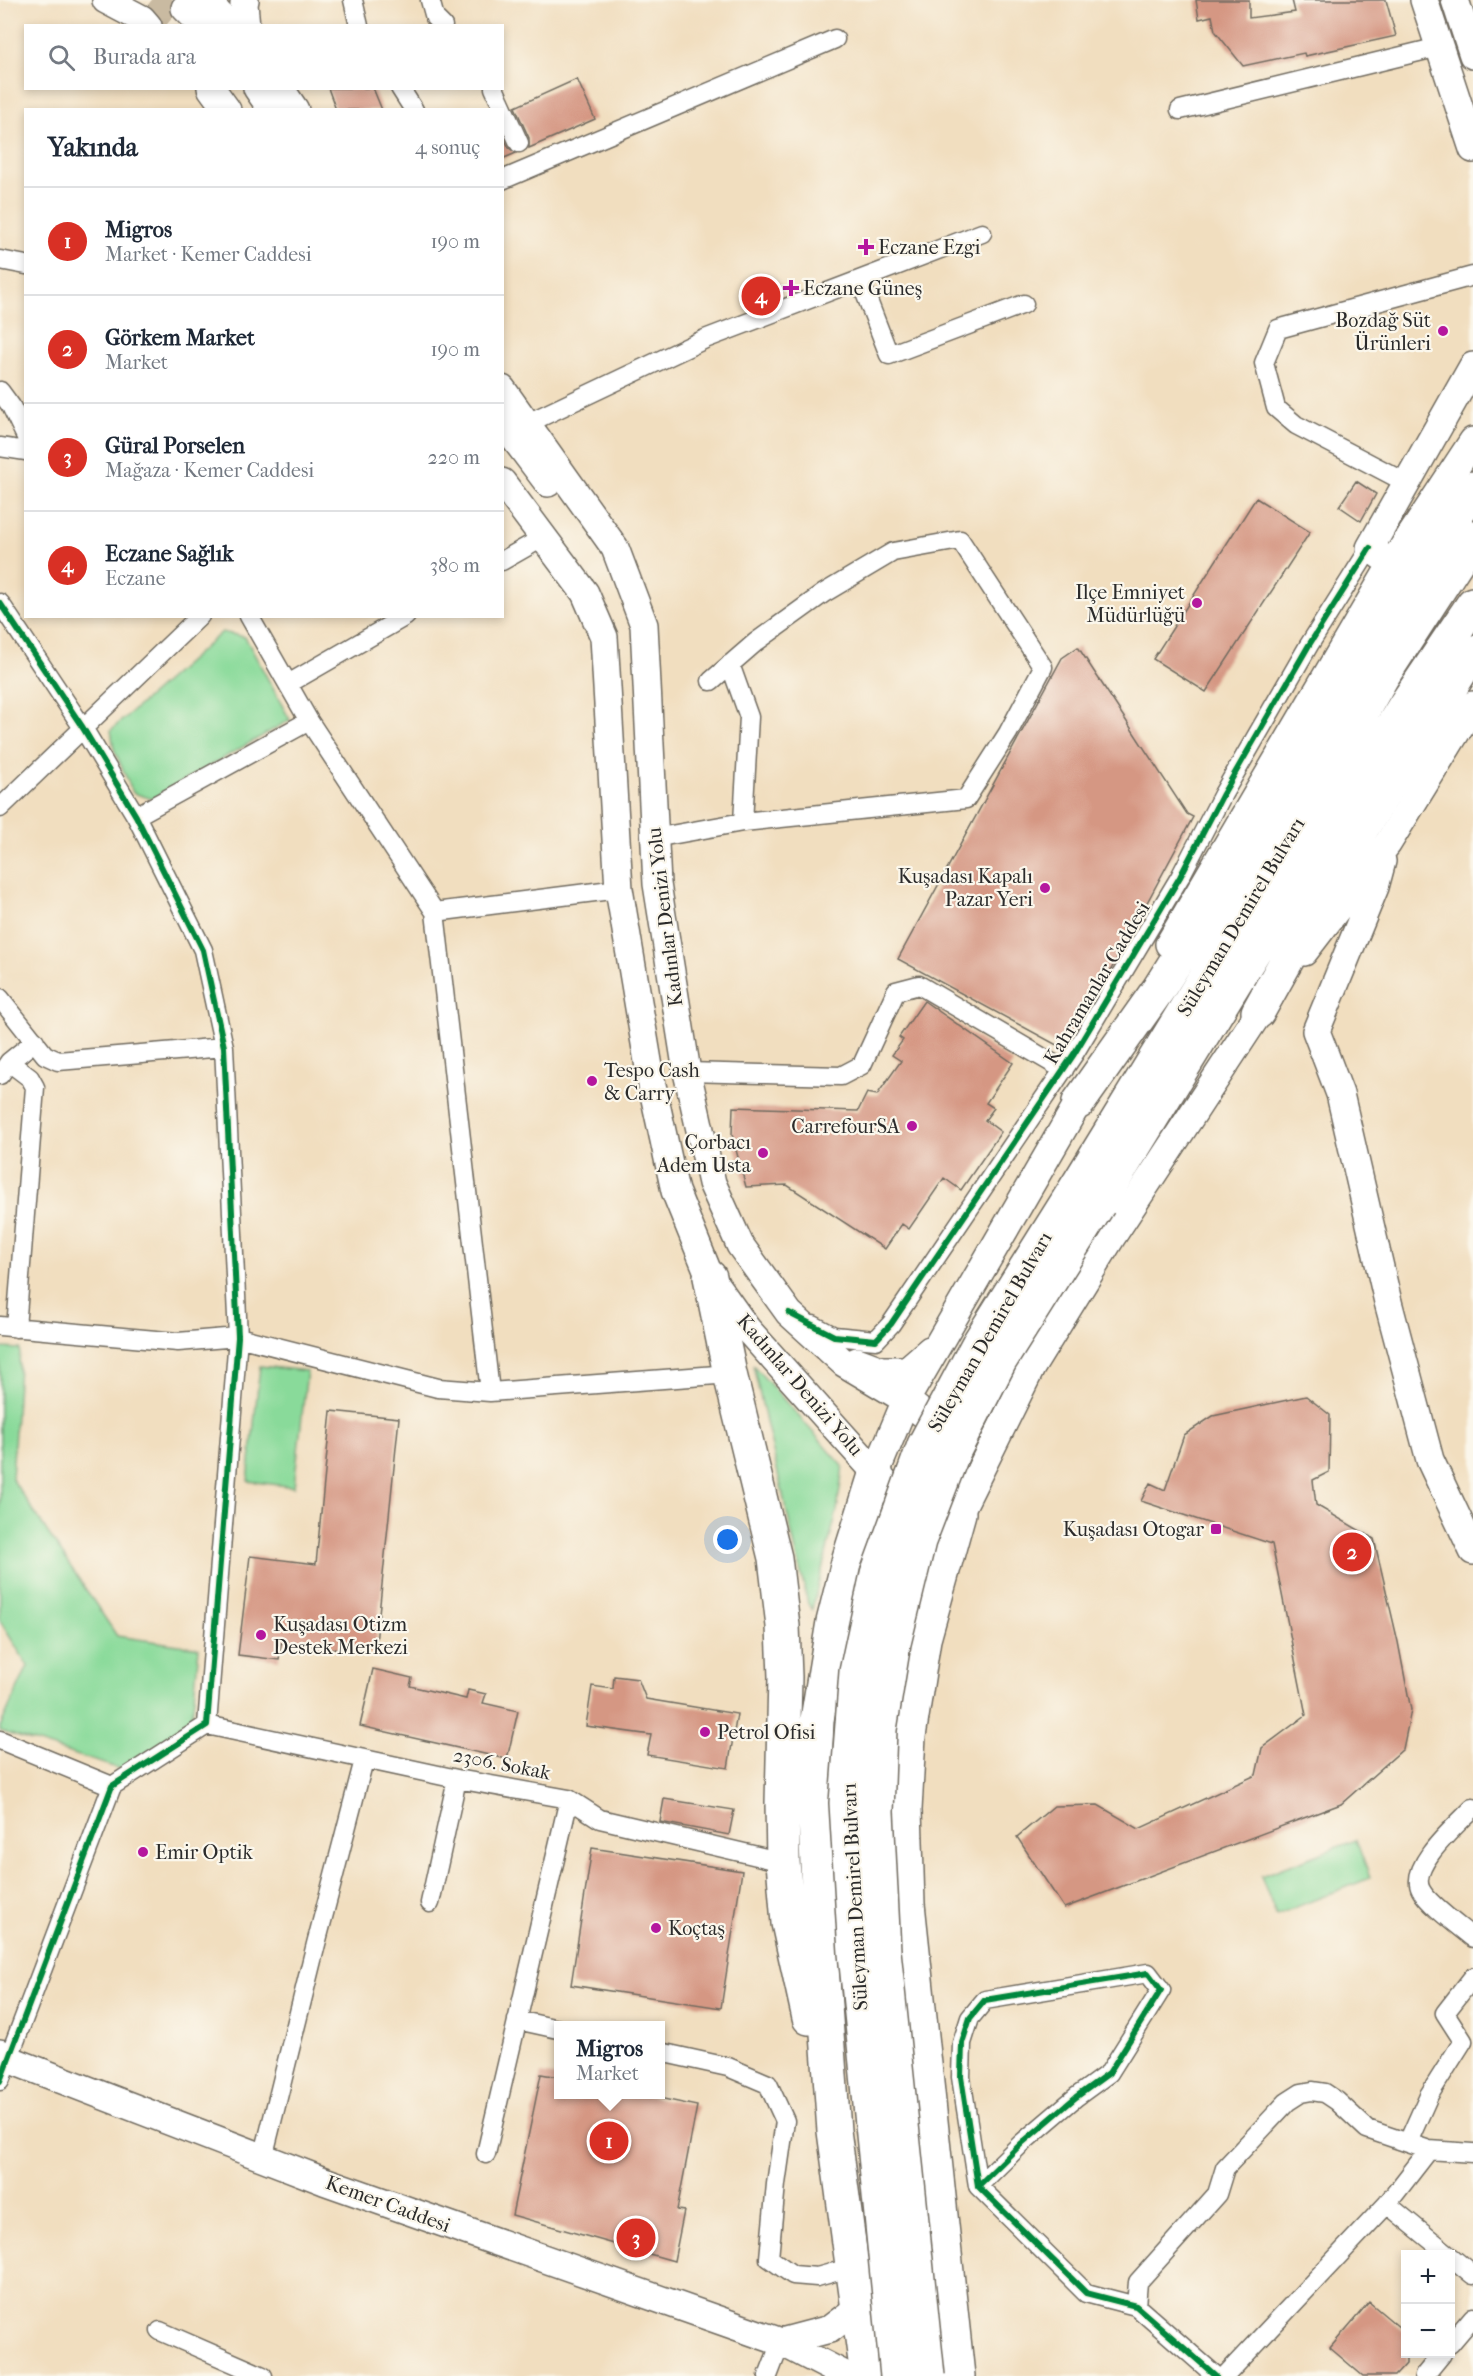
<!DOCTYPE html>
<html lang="tr">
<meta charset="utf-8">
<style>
:root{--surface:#fff;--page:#f2f2f3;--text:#1f2937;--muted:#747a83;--line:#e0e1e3;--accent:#d93025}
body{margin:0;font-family:"IM FELL French Canon",serif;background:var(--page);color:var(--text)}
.controls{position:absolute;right:18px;bottom:18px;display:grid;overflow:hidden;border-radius:0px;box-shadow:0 3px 9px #0003}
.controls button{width:54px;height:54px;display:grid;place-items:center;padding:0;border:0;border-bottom:2px solid var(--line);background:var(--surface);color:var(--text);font:30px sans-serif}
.you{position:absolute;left:728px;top:1540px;width:21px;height:21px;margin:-15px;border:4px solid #fff;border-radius:50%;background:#1a73e8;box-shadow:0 0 0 9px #1a73e833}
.badge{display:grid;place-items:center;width:39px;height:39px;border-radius:50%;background:var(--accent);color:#fff;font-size:20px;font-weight:700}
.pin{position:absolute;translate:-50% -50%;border:3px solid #fff;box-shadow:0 2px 6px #0006}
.popup{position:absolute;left:554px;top:2021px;width:111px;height:78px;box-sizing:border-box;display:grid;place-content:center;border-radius:0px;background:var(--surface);filter:drop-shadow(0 2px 4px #0005);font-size:20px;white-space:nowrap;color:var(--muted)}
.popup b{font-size:22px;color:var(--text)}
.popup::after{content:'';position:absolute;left:50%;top:100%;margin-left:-12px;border:12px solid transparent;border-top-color:var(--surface)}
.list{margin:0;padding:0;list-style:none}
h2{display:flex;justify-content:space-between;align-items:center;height:78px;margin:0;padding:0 24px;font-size:26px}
h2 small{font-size:20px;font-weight:400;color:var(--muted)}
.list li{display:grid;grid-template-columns:39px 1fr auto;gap:18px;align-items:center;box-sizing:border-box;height:108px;padding:0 24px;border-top:2px solid var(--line)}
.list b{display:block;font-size:22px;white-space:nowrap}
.list p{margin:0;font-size:20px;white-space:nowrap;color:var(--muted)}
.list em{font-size:20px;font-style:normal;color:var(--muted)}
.icon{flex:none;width:33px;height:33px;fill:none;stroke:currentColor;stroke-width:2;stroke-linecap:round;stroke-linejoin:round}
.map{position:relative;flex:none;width:1473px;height:2376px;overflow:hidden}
.search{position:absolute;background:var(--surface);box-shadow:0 3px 9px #0003;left:24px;top:24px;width:480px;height:66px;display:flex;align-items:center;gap:15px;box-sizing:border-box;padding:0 21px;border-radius:0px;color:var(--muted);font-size:22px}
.panel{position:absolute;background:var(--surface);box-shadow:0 3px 9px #0003;left:24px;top:108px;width:480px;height:510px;border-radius:0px}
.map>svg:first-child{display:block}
.green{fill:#89da9a;stroke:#5a8262;stroke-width:1.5}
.building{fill:#d59783}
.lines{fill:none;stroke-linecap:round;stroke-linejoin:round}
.secondary-tunnel{stroke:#c9baa1;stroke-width:27;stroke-dasharray:27 14;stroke-linecap:butt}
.street-casing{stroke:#706a5f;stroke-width:21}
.secondary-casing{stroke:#706a5f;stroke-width:30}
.highway-casing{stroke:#706a5f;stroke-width:36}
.street{stroke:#fff;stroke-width:18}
.secondary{stroke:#fff;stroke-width:27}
.highway{stroke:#fff;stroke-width:33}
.highway-bridge-casing{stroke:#706a5f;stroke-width:36;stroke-linecap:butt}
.highway-bridge{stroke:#fff;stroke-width:33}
.cycleway-casing{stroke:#fbf7ec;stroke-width:10}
.cycleway{stroke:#00873e;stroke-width:6}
.poi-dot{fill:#b5179e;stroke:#fbf7ec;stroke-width:2}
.labels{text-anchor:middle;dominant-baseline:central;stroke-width:4.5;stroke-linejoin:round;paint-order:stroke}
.poi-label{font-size:20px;fill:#2b2b2b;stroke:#fbf7ec;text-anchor:start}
.street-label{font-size:20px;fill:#2b2b2b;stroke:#fbf7ec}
</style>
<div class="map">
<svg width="1473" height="2376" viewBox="0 0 1473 2376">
<rect width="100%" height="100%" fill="#fbf7ec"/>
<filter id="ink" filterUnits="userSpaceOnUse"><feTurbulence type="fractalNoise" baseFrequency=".0167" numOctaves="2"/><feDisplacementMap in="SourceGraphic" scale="12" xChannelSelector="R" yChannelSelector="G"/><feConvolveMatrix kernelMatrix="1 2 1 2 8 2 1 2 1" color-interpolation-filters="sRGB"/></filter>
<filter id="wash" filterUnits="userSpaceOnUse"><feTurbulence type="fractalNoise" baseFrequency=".008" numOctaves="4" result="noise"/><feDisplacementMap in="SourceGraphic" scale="24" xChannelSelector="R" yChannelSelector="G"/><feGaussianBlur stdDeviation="1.35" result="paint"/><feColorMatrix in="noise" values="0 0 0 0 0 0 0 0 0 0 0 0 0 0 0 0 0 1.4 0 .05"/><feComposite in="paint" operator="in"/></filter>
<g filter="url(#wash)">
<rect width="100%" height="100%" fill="#f1debf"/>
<path class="green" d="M 222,632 L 245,637 L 290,720 L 152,799 L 133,793 L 114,749 L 111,730 Z
M 0,1348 L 20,1349 L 12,1479 L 117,1636 L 199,1648 L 191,1727 L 123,1770 L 0,1731 L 0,1727 L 28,1666 L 0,1621 Z
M 753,1365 L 843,1466 L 837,1511 L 812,1609 L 808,1604 Z
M 260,1366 L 307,1371 L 294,1487 L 248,1481 Z
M 1356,1840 L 1370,1878 L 1276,1915 L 1261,1876 Z"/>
<g id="blocks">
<path class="building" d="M 1196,0 L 1249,0 L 1249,18 L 1295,12 L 1292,0 L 1386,0 L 1396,36 L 1305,56 L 1304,53 L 1243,66 L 1215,31 L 1212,16 L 1199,19 Z
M 577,79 L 595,119 L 529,148 L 529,138 L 515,107 Z
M 328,88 L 373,88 L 382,110 L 336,110 Z
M 502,134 L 509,148 L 516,153 L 502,159 Z
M 1356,481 L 1376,494 L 1361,521 L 1339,506 Z
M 1256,498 L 1310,532 L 1206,692 L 1153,659 Z
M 1078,647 L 1187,814 L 1193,817 L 1101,988 L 1064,1049 L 898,959 L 1062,658 Z
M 924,1001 L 1013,1063 L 986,1103 L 994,1108 L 985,1120 L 1001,1132 L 961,1190 L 944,1178 L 909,1229 L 902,1224 L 885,1249 L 787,1185 L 746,1187 L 732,1135 L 733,1107 L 858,1111 L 867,1093 L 877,1095 L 901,1061 L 892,1055 L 903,1040 L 899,1037 Z
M 1306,1396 L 1330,1415 L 1329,1472 L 1313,1480 L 1316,1505 L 1374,1539 L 1398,1642 L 1411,1710 L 1403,1749 L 1341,1804 L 1064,1908 L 1017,1837 L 1054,1806 L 1098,1805 L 1139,1829 L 1256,1775 L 1262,1748 L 1306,1715 L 1272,1544 L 1141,1501 L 1150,1483 L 1165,1490 L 1184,1435 L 1213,1416 Z
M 331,1411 L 399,1418 L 375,1653 L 281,1643 L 279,1660 L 238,1655 L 250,1556 L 316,1564 Z
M 373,1669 L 412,1678 L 410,1686 L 466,1699 L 468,1690 L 486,1694 L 483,1703 L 518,1711 L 507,1759 L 360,1726 Z
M 614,1676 L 638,1679 L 646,1699 L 737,1714 L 728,1768 L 647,1755 L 651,1735 L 586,1726 L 592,1686 L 613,1689 Z
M 664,1799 L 734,1810 L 729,1835 L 660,1822 Z
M 592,1848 L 742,1871 L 721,2008 L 571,1985 Z
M 541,2074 L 558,2077 L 558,2094 L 640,2094 L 697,2106 L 677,2210 L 684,2211 L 674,2261 L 512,2215 Z
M 1369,2302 L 1406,2333 L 1406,2364 L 1395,2376 L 1363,2376 L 1330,2348 Z"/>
</g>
</g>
<g filter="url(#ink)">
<use href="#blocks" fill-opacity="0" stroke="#706a5f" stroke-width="1.5"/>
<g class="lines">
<path class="secondary-tunnel" d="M 152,0 L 176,20"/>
<defs>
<path id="street" d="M 353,0 L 359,26
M 430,0 L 435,18 L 443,26
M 400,88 L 414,110
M 494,88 L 519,143
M 1180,110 L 1439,47
M 502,180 L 835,39
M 0,260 L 26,265
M 860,280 L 889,355 L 1024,304
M 0,391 L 11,406 L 26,437
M 528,423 L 705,339 L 982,233
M 0,447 L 26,451
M 1407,483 L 1296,425 L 1276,408 L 1264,363 L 1278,329 L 1473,276
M 502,561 L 544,537
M 0,603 L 83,728 L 136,816 L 203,950 L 224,1047 L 238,1337 L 207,1725 L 112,1786 L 0,2081
M 249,616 L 309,721 L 435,912 L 619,889
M 730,664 L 749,717 L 743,822
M 288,684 L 406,616
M 0,808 L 200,616
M 136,816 L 309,721
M 654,838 L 743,822 L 966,799 L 1008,733 L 1043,667 L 960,540 L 893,552 L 824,593 L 756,642 L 711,681
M 435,912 L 490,1392
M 0,998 L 45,1055 L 58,1061 L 224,1047
M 9,1062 L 30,1078 L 35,1087 L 16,1328
M 687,1072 L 841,1076 L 862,1065 L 896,991 L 919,985 L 1064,1070
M 0,1075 L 9,1062 L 35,1041
M 813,1325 L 834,1336 L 876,1340 L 891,1324 L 1074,1054 L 1180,877 L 1223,794 L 1309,645 L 1370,548
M 0,1326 L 178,1342 L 238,1337 L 438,1388 L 490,1392 L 730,1374
M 207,1725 L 457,1779 L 569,1799 L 600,1819 L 783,1862
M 0,1740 L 112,1786
M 1473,1808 C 1457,1825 1408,1866 1421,1890 C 1428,1904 1460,1927 1473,1938
M 430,1903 L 457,1779
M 517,2020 L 558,2029
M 660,2052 L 728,2067 L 768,2084 L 785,2121 L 776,2184 L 769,2258 L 793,2275 L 817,2277 L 853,2267
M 1408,2142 L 1429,2095 L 1463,2041 L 1445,2013 L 1473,1977
M 486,2154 L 569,1799
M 263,2158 L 316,1944 L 364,1760
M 978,2186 L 1022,2143 L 1076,2097 L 1109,2073 L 1161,1990 L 1148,1973 L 985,2000 L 970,2018 L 962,2043 L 961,2077 L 978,2186 L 1086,2293 L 1136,2306 L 1216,2376
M 1387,2204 L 1448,2254
M 1450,2256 L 1473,2275
M 1136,2306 L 1138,2282 L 1217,2194 L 1225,2168 L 1287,2102 L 1301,2093 L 1312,2091 L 1325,2093 L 1337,2101 L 1367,2129 L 1429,2150
M 160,2331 L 263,2376
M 1450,2344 L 1473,2317
M 768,2376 L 781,2342
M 1225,2376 L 1387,2204 L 1429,2150 L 1473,2153
M 1424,2376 L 1442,2354"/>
<path id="secondary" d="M 106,0 L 142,19 L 148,26
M 206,0 L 230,26
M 245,0 L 244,4 L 246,26
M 1424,0 L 1473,149
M 1455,0 L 1473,55
M 185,8 L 203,26
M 211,88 L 227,110
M 257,88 L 272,110
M 280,88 L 295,110
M 502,389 L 615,548 L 644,625 L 657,884 L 687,1072 L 712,1183 L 740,1245 L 789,1313 L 844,1363 L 906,1400 L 950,1436
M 502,422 L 548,483
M 502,482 L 585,593 L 604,637 L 619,889 L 652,1085 L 675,1191 L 710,1277 L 747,1329 L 895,1494 C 916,1507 935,1514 959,1513 L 1031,1368 L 1113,1235 L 1270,996
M 1392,564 L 1370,548 L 1473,366
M 1382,861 L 1375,887 L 1316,1031 L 1340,1094 L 1388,1302 L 1430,1460 L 1473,1551
M 1169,944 L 1392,564 L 1473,441
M 1304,952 L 1388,843 L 1473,705
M 857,1361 L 881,1370 L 907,1370 L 930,1350
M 876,1472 L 906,1400 L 1089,1084
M 0,2053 L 8,2059 L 324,2181 L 781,2342 L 847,2376
M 781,2342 L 830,2329 L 859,2307"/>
<path id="highway" d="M 1258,1012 L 1346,854 L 1473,652
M 1079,1102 L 1158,990 L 1473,488
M 1077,1186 L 1286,845 L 1382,677 L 1473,537
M 1099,1204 L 1405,705 L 1473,604
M 710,1277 L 730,1374 L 775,1558 L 783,1626 L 785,1677 L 782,1803 L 783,1862 L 788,1923 L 809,2018
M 867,2376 L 834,2131 L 820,1936 L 814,1792 L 817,1720 L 833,1622 L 849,1558 L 876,1472
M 958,2376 L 908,1904 L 905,1810 L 909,1736 L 924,1639 L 959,1513"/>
</defs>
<use href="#street" class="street-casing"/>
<use href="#secondary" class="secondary-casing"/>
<use href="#highway" class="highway-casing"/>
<use href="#street" class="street"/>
<use href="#secondary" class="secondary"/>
<use href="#highway" class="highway"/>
<defs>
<path id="highway-bridge" d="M 897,2376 L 855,1953 L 846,1803 L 856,1672 L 877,1574 L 924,1445 L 978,1344 L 1077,1186
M 928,2376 L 884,1951 L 877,1812 L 880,1729 L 894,1643 L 919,1541 L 953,1453 L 1000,1361 L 1099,1204"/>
</defs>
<use href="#highway-bridge" class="highway-bridge-casing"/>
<use href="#highway-bridge" class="highway-bridge"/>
<defs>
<path id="cycleway" d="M 0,603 L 83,728 L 136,816 L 203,950 L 224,1047 L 238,1337 L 207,1725 L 112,1786 L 0,2081
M 789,1313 L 834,1336 L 876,1340 L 891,1324 L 1074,1054 L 1180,877 L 1223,794 L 1309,645 L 1370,548
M 978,2186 L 1022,2143 L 1076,2097 L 1109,2073 L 1161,1990 L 1148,1973 L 985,2000 L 970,2018 L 962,2043 L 961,2077 L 978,2186 L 1086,2293 L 1136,2306 L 1216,2376"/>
</defs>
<use href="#cycleway" class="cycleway-casing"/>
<use href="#cycleway" class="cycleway"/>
</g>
</g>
<g class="poi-dot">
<path d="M863 238h6v6h6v6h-6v6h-6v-6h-6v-6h6z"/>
<path d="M788 279h6v6h6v6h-6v6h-6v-6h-6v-6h6z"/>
<circle cx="1443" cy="331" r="6"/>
<circle cx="1197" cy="603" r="6"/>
<circle cx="1045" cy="888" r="6"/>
<circle cx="592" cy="1081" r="6"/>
<circle cx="912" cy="1126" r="6"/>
<circle cx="763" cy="1153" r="6"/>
<rect x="1210" y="1523" width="12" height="12" rx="3"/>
<circle cx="261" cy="1635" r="6"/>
<circle cx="705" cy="1732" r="6"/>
<circle cx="143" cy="1852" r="6"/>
<circle cx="656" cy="1928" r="6"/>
</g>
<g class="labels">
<g class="poi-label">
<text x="878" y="247">Eczane Ezgi</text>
<text x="803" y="288">Eczane Güneş</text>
<text x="1431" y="320" text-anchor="end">Bozdağ Süt<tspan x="1431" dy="23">Ürünleri</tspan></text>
<text x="1185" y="592" text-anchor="end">Ilçe Emniyet<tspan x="1185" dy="23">Müdürlüğü</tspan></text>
<text x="1033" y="876" text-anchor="end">Kuşadası Kapalı<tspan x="1033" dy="23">Pazar Yeri</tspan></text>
<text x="604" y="1070">Tespo Cash<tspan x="604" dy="23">&amp; Carry</tspan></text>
<text x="900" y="1126" text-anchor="end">CarrefourSA</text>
<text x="751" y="1142" text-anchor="end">Çorbacı<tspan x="751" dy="23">Adem Usta</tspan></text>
<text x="1204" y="1529" text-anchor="end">Kuşadası Otogar</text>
<text x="273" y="1624">Kuşadası Otizm<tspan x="273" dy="23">Destek Merkezi</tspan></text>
<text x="717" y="1732">Petrol Ofisi</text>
<text x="155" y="1852">Emir Optik</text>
<text x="668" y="1928">Koçtaş</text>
</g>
<g class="street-label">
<text transform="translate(665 917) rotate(-97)">Kadınlar Denizi Yolu</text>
<text transform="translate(1241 917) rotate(-59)">Süleyman Demirel Bulvarı</text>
<text transform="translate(1097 983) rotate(-59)">Kahramanlar Caddesi</text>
<text transform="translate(990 1332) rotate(-60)">Süleyman Demirel Bulvarı</text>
<text transform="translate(800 1385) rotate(49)">Kadınlar Denizi Yolu</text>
<text transform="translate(502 1764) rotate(11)">2306. Sokak</text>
<text transform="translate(855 1897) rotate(-93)">Süleyman Demirel Bulvarı</text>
<text transform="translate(388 2204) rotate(20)">Kemer Caddesi</text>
</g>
</g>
</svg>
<div class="controls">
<button>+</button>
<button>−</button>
</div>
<div class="you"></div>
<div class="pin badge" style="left:609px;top:2141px">1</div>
<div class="popup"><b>Migros</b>Market</div>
<div class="pin badge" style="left:1352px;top:1552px">2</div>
<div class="pin badge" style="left:636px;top:2238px">3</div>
<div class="pin badge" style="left:761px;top:296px">4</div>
<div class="search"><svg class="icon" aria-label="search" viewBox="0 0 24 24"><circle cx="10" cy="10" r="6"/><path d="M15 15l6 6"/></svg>Burada ara</div>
<section class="panel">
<h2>Yakında<small>4 sonuç</small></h2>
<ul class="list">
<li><span class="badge">1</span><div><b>Migros</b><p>Market · Kemer Caddesi</p></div><em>190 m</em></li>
<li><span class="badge">2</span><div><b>Görkem Market</b><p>Market</p></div><em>190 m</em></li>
<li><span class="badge">3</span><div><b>Güral Porselen</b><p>Mağaza · Kemer Caddesi</p></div><em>220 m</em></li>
<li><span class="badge">4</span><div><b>Eczane Sağlık</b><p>Eczane</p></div><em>380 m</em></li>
</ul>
</section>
</div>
